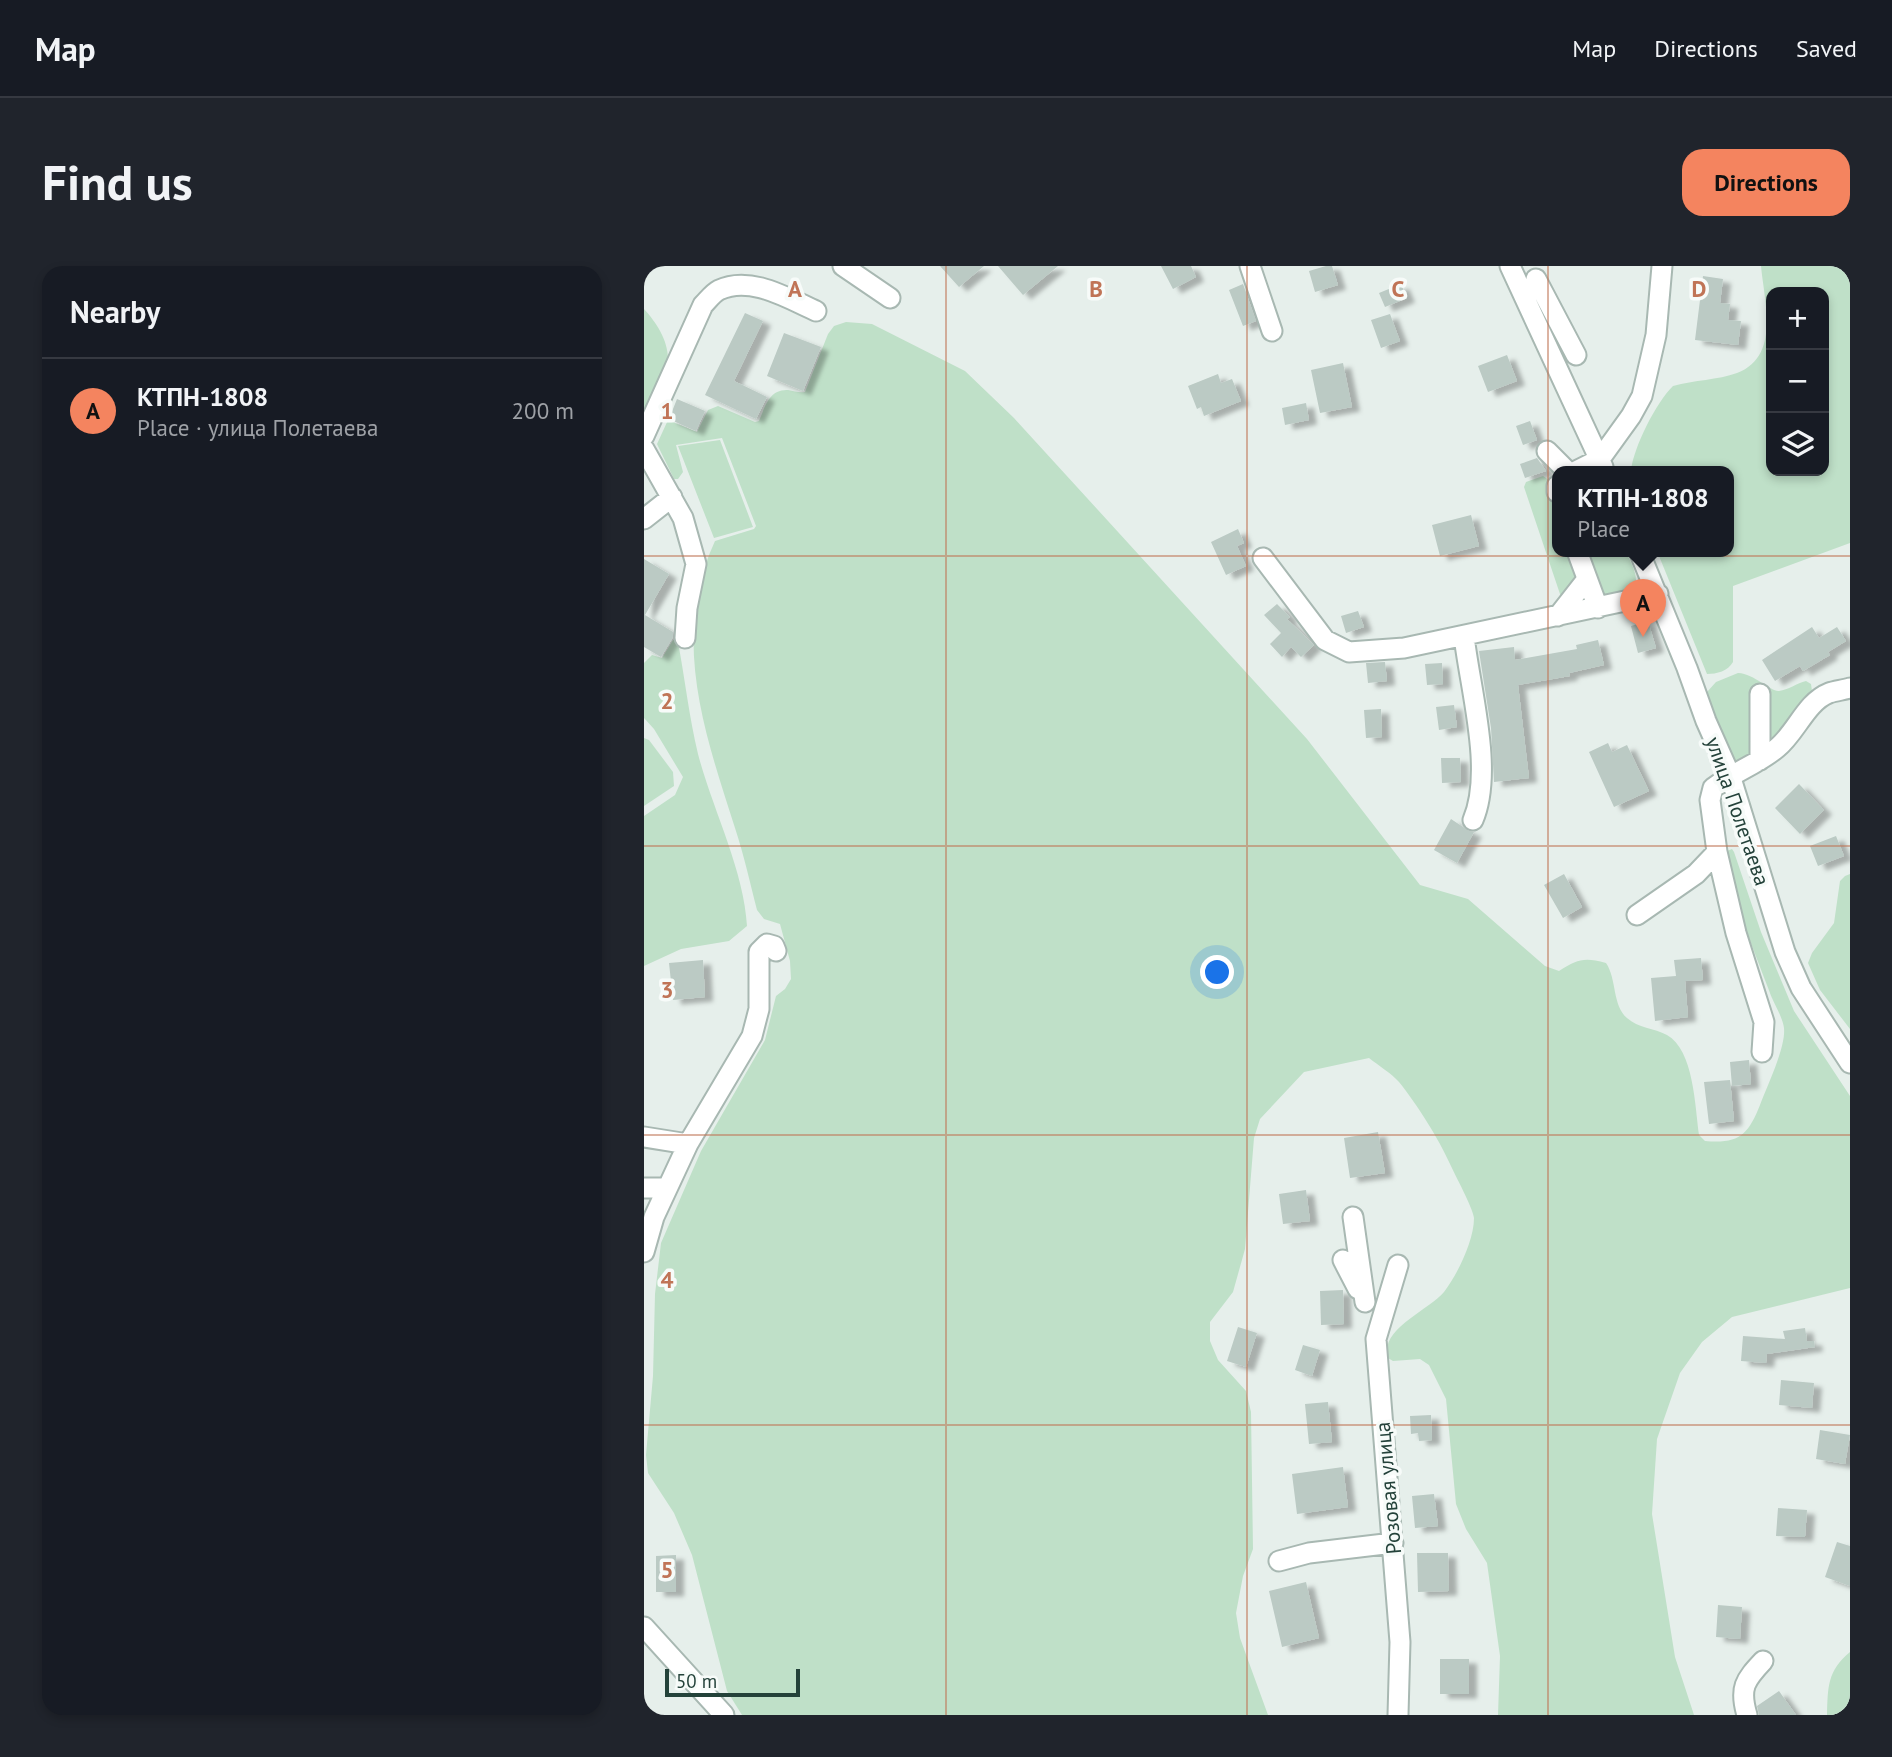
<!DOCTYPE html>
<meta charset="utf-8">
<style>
:root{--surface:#171b24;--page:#20242c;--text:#f1f3f6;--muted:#9ea1a6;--line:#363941;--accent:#f4845f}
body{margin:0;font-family:"PT Sans",sans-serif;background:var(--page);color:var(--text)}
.controls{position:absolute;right:21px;top:21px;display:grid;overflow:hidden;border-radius:14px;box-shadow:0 4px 10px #0003}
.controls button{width:63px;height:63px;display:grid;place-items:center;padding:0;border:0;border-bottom:2px solid var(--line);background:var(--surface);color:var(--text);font:35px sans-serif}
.scale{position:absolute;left:21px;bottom:18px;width:135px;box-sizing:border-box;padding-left:7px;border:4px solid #24423a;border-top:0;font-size:19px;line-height:24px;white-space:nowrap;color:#24423a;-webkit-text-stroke:5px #f7fbf9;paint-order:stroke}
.you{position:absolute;left:574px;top:707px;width:24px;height:24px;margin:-18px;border:5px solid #fff;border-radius:50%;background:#1a73e8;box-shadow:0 0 0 10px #1a73e833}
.badge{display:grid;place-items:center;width:46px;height:46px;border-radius:50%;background:var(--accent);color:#111;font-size:23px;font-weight:700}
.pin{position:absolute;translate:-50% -58px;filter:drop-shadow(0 2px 4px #0008)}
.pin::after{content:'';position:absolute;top:37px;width:24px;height:21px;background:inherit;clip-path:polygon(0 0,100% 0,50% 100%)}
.popup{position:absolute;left:908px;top:200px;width:182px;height:91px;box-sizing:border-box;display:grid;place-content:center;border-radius:14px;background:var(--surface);filter:drop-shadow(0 2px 5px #0005);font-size:23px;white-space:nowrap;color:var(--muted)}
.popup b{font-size:26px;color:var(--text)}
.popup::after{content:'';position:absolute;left:50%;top:100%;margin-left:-14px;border:14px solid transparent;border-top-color:var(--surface)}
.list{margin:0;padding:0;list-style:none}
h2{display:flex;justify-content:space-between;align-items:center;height:91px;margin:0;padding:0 28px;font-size:30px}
h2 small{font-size:23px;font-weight:400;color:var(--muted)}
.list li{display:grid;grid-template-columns:46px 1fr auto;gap:21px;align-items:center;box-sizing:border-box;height:105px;padding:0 28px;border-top:2px solid var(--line)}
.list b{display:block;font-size:26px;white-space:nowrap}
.list p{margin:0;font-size:23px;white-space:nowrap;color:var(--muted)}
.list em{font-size:23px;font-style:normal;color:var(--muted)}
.icon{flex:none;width:38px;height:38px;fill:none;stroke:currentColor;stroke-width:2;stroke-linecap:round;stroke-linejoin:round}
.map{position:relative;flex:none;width:1206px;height:1449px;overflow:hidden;border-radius:21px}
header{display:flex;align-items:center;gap:42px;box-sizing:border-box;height:98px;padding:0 35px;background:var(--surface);border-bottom:2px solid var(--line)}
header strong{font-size:33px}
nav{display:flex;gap:38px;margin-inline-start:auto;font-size:24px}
.intro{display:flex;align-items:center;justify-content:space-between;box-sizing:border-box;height:168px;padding:0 42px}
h1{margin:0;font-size:49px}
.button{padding:18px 32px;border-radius:21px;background:var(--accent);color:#111;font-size:24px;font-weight:700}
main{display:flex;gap:42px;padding:0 42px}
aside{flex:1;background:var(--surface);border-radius:21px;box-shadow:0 4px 10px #0003}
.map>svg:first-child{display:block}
.green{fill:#bfe0c8;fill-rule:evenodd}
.building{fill:#bbcac4;filter:url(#shadow)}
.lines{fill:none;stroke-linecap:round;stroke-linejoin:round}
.minor-casing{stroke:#a8b8b2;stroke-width:23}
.minor{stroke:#fff;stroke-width:19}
.grid{fill:none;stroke:#c07456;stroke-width:2;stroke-opacity:0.55}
.labels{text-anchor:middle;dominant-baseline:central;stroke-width:7;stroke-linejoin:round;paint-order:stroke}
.street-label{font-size:21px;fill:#24423a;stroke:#f7fbf9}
.grid-label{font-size:23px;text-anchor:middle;font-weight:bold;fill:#c07456;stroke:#f7fbf9;stroke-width:7;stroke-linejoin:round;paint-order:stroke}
</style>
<header>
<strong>Map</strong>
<nav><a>Map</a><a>Directions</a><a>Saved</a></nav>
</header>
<div class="intro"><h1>Find us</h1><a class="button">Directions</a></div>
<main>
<aside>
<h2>Nearby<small></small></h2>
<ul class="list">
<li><span class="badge">A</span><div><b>КТПН-1808</b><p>Place · улица Полетаева</p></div><em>200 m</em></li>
</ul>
</aside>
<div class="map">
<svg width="1206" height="1449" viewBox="0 0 1206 1449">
<defs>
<filter id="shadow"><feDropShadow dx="8" dy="4.5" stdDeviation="2" flood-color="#0004"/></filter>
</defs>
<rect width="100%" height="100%" fill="#e6efeb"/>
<path class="green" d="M 1117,0 L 1206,0 L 1206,277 L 1089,320 L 1089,396 C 1084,405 1073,408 1063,408 L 1013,285 L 1085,285 L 1085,205 L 987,205 C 989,182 1013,135 1029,120 C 1050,114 1074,114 1093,107 C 1137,90 1120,35 1117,0 ZM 1127,26 L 1180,26 L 1180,205 L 1127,205 Z
M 0,43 C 12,56 24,74 24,93 C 24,104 5,138 0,150 Z
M 202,56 L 228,58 L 321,105 L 370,152 L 663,473 L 776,619 L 824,633 L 901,700 L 915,705 C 934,693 940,691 962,697 C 973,713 968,739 983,752 C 994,762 1010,762 1023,769 C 1050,784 1051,841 1055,869 L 1061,875 C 1095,878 1104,869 1116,839 C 1123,820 1142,781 1140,762 C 1139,753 1132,741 1128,732 C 1118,704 1078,610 1083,585 L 1088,583 L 1090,586 L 1117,666 L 1150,745 L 1206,830 L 1206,1022 L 1088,1051 L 1058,1076 L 1036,1107 L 1013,1173 L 1008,1248 L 1031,1391 L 1050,1449 L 854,1449 L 856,1390 L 843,1297 L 822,1263 L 812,1238 L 802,1133 L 785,1099 L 776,1093 L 749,1095 L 744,1092 C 735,1063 784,1045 800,1026 C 813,1009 830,975 830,952 C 829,942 811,909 806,898 C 795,873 772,837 755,816 C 747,807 735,800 725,792 L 660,806 L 616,853 L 610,872 L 601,983 L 589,1026 L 566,1056 L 566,1075 L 574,1094 L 602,1125 L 607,1146 L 609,1283 L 599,1310 L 592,1347 L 596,1372 L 624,1449 L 98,1449 L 83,1425 L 48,1289 L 30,1247 L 4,1207 L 2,1189 L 9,1110 L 11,1028 L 17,977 L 57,885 L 121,774 L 132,730 L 141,723 L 147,713 L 146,695 L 136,658 L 120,653 L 113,644 C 106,617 100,589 91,562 C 61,468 26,371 71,275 L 110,263 L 112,260 L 78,172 L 32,179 L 39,206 L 34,213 L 30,213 L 13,178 L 24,154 L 53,166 L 64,144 L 74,140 L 111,156 L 115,155 C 121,141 125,123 144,124 C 150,125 155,127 161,126 L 184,68 L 190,60 Z
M 76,174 L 109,261 L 70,272 L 34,180 Z
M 899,210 C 917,219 913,267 913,285 L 928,285 L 941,327 L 920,334 L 916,328 L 880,221 L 882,216 Z
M 939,285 L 982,285 C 987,298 997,312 989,325 L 957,332 Z
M 29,374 L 34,376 C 41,413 45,451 54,488 C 68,542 100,604 103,660 L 85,675 L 37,683 L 0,700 L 0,550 L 31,529 L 39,511 L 10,463 L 0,452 L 0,397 L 8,389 L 18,392 Z
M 1094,407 C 1111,408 1127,426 1135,425 C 1144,424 1153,417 1162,415 L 1167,418 L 1168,425 C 1153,449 1121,499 1087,494 L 1080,485 L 1063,426 L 1072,416 Z
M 0,472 L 5,474 L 29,506 L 30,520 L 0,540 Z
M 1206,608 L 1206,763 L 1176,724 L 1164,697 L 1168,687 L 1190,657 L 1196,615 L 1201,610 Z
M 1206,1386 L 1206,1449 L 1183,1449 C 1184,1421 1183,1405 1206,1386 Z"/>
<path class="building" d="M 296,0 L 340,0 L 315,21 Z
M 354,0 L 414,0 L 379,29 Z
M 517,0 L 547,0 L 552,11 L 529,23 Z
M 682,0 L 688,0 L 694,19 L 671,26 L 665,5 Z
M 1059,10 L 1079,13 L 1076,37 L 1086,38 L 1084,54 L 1097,55 L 1094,79 L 1051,74 Z
M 599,18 L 612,55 L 599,60 L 585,24 Z
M 757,18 L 763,32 L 741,41 L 735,27 Z
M 101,47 L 119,55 L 90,115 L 123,131 L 112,153 L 61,129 Z
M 746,48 L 756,75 L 737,82 L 727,54 Z
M 140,67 L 177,81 L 159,125 L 123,110 Z
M 863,89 L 873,115 L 844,126 L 834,100 Z
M 699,97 L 708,141 L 676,147 L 667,104 Z
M 574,108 L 577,117 L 588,113 L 597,135 L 560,150 L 557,141 L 553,143 L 544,120 Z
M 33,133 L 61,145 L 52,165 L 25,153 Z
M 662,137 L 665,154 L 641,159 L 638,142 Z
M 886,155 L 893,174 L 879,179 L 872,160 Z
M 893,192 L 902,205 L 881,212 L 876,198 Z
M 827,249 L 835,280 L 796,290 L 788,259 Z
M 594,263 L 600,277 L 593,280 L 602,300 L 582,309 L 567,276 Z
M 0,293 L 25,308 L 1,349 L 29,366 L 29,371 L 17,391 L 0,381 Z
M 633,338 L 646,351 L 643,353 L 670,379 L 657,391 L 647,381 L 638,391 L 626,378 L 637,367 L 620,349 Z
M 714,345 L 720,361 L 702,367 L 697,350 Z
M 1004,355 L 1012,382 L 994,387 L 987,360 Z
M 1168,361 L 1175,372 L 1193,361 L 1202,375 L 1184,386 L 1186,389 L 1159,405 L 1156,400 L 1131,415 L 1118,394 Z
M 954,374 L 960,399 L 925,407 L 926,410 L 874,419 L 885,512 L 850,516 L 847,462 L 835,385 L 870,381 L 871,394 L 933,383 L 932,379 Z
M 741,396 L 743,415 L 724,417 L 722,397 Z
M 798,397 L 799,418 L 783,419 L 781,398 Z
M 810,439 L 813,461 L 795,464 L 792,441 Z
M 737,443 L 738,471 L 722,472 L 720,444 Z
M 964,477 L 968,486 L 983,479 L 1005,525 L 970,541 L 945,486 Z
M 797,492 L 816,492 L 817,516 L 798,517 Z
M 1155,518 L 1180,544 L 1156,568 L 1131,542 Z
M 807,553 L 825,565 L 830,566 L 813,597 L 790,584 Z
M 1192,570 L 1200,590 L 1174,600 L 1166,580 Z
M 920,608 L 938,641 L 919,652 L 900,619 Z
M 1057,692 L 1059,714 L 1041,715 L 1044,751 L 1011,755 L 1007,712 L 1032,710 L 1030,694 Z
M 59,694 L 61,731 L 29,734 L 25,697 Z
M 1105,794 L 1107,818 L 1088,820 L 1086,796 Z
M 1086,814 L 1090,855 L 1065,858 L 1060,816 Z
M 734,866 L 741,907 L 706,912 L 700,872 Z
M 662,924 L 666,955 L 639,958 L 635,928 Z
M 699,1024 L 700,1058 L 677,1059 L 676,1025 Z
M 594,1061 L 613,1067 L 602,1101 L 583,1095 Z
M 1161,1062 L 1163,1075 L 1170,1075 L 1171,1081 L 1123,1088 L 1122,1097 L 1097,1095 L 1099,1070 L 1141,1073 L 1139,1065 Z
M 659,1079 L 676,1084 L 668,1110 L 651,1104 Z
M 1137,1114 L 1170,1117 L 1168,1142 L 1135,1139 Z
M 684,1136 L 688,1176 L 665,1178 L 661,1138 Z
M 787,1149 L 788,1174 L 775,1175 L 774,1167 L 767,1168 L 766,1150 Z
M 1176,1164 L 1206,1169 L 1201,1198 L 1172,1193 Z
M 699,1201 L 704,1241 L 653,1248 L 648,1208 Z
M 790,1228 L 794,1260 L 771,1262 L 768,1230 Z
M 1134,1242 L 1163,1244 L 1161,1271 L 1132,1270 Z
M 1193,1276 L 1206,1280 L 1206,1320 L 1181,1311 Z
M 773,1287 L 804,1287 L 805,1325 L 774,1326 Z
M 32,1289 L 32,1326 L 12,1326 L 12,1290 Z
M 662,1316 L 675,1372 L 638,1381 L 625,1325 Z
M 1074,1339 L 1098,1341 L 1096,1373 L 1072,1371 Z
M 796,1393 L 825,1393 L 825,1428 L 796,1428 Z
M 1135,1425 L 1152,1449 L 1115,1449 L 1113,1440 Z"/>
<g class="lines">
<defs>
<path id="minor" d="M 199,0 L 246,32
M 606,0 L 628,65
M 866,0 L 959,201
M 892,13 L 932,89
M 0,170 L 59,39 C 64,34 69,27 75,24 C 106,9 143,32 172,45
M 0,183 L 39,252 L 52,298 L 43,342 L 41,372
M 903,185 L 923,205
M 932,205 L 956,193 L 987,150 L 998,130 L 1012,69 L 1018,0
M 913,220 L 913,226
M 0,253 L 28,231
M 933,285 L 954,342
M 995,285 L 1043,402 L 1062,455 L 1086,509 L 1141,686 L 1157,722 L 1206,797
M 619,292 L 681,374 L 705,386 L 760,382 L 1014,328
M 914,350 L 943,313
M 820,370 C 826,423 850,505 829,554
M 1116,428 L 1116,494
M 993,649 L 1052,608 L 1073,586
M 1118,786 L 1120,756 L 1092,667 L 1073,586 L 1066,534 L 1069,522 C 1090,506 1114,498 1133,482 C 1152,467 1162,436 1185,427 C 1191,425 1199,424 1206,422
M 0,871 L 44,878
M 0,922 L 23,922
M 709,951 L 721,1036
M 0,986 L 10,951 L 44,878 L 108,770 L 115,743 L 115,686 L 123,678 L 130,680 L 132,685
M 699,994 L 714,1023
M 635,1295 L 665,1287 L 749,1277
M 0,1361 L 80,1449
M 754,1449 L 756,1376 L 732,1073 L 754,999
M 1103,1449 C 1095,1422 1101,1414 1119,1395"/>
</defs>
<use href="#minor" class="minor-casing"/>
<use href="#minor" class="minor"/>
</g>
<path class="grid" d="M 302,0 L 302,1449M 603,0 L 603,1449M 904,0 L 904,1449M 0,290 L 1206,290M 0,580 L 1206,580M 0,869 L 1206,869M 0,1159 L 1206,1159"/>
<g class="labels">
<g class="street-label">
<text transform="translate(1094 545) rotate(71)">улица Полетаева</text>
<text transform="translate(744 1222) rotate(-95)">Розовая улица</text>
</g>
</g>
<g class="grid-label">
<text x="151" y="31">A</text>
<text x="452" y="31">B</text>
<text x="754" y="31">C</text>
<text x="1055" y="31">D</text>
<text x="23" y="153">1</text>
<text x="23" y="443">2</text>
<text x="23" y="732">3</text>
<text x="23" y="1022">4</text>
<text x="23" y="1312">5</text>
</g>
</svg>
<div class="controls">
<button>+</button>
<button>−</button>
<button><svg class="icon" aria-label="layers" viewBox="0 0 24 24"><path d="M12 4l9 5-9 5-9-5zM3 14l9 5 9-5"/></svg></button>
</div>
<div class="scale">50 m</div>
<div class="you"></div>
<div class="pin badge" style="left:999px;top:371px">A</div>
<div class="popup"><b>КТПН-1808</b>Place</div>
</div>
</main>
